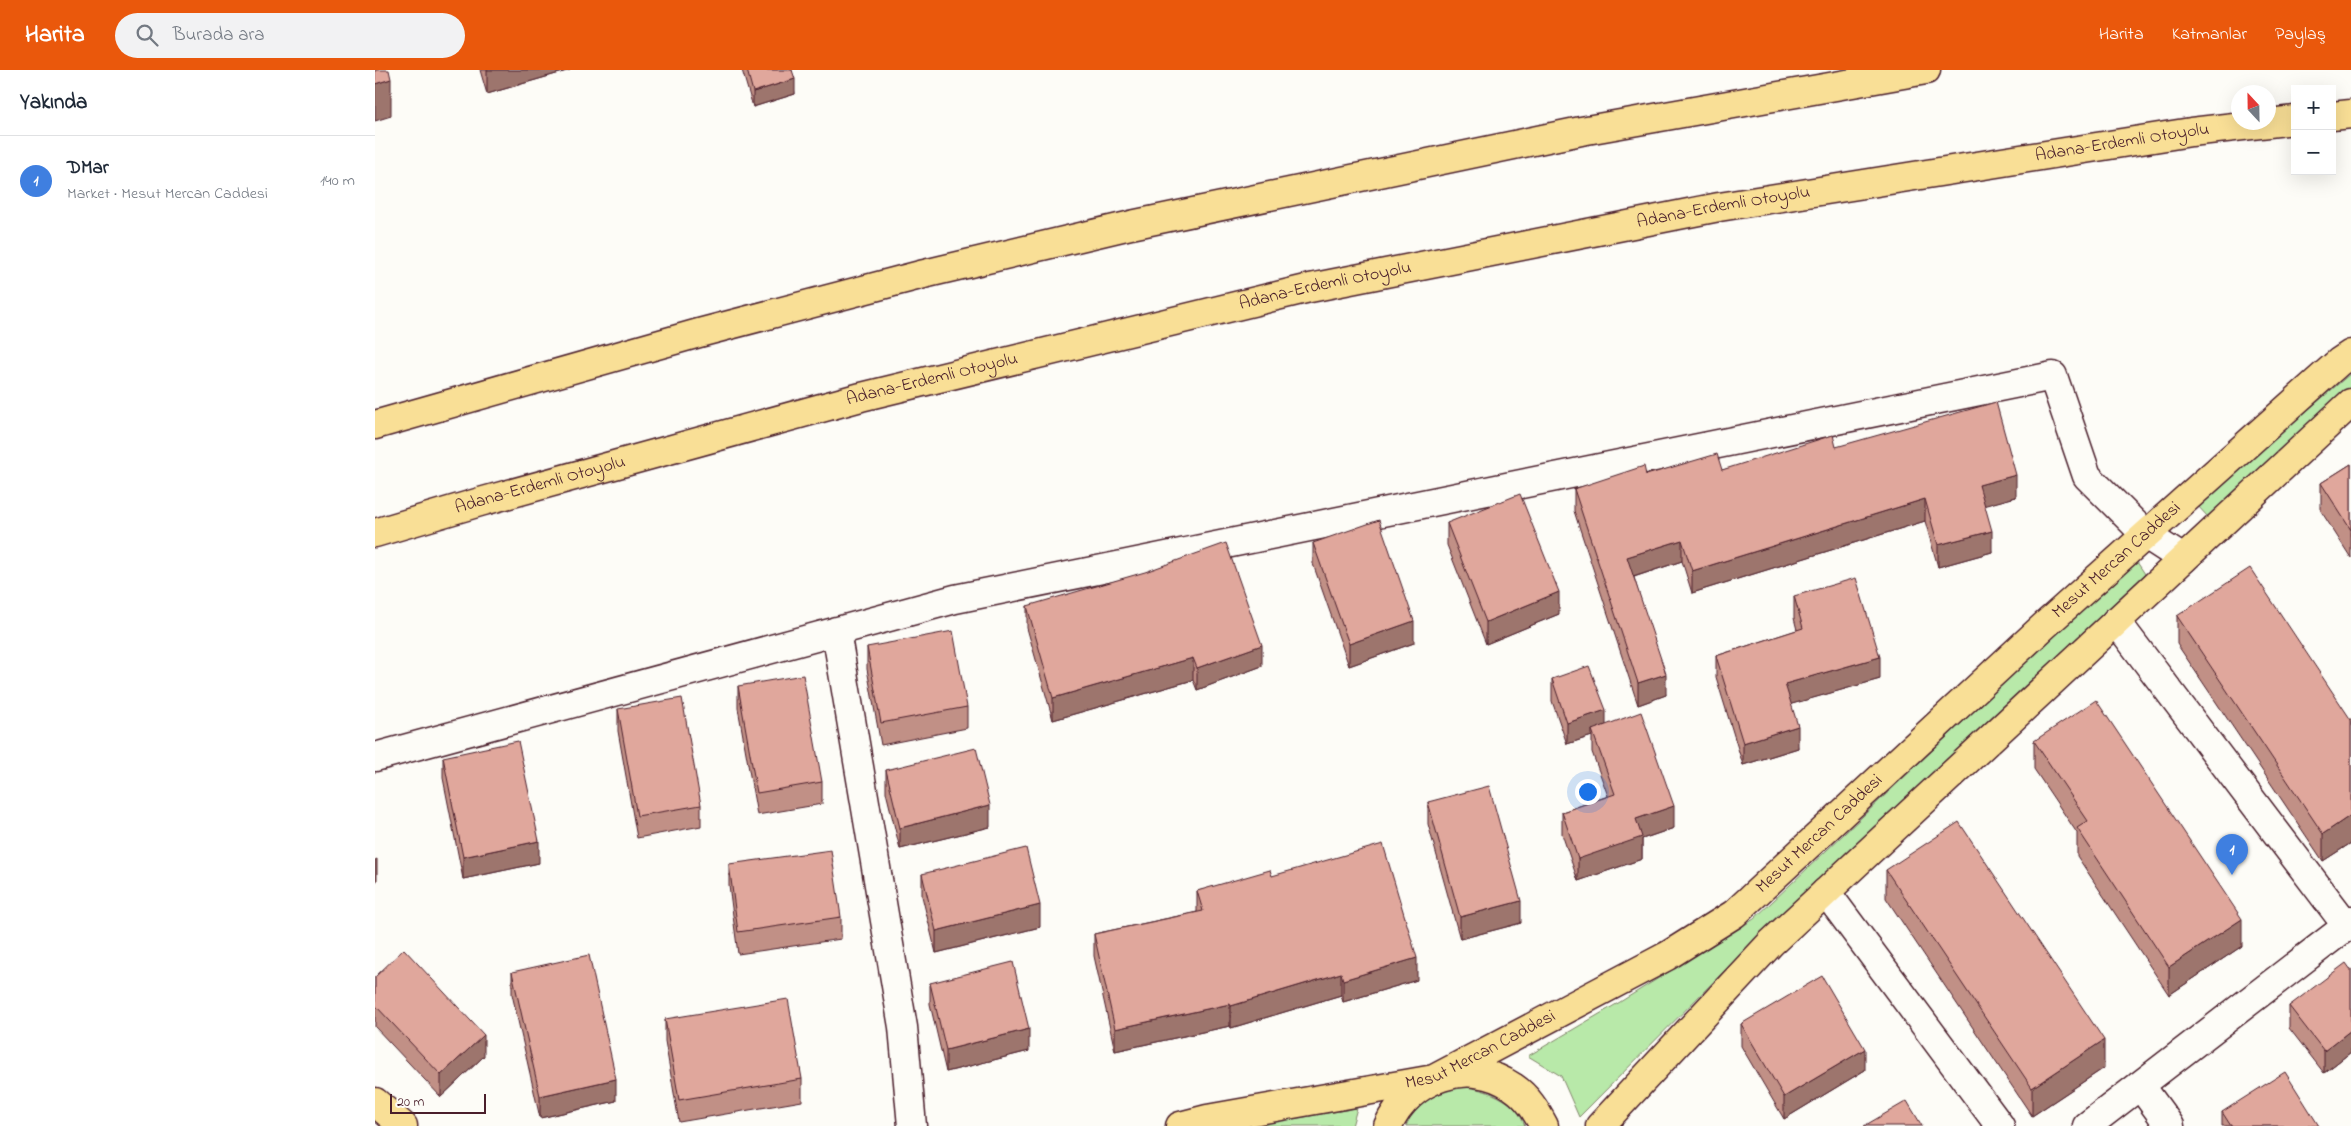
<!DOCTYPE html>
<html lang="tr">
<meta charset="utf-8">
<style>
:root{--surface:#fff;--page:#f2f2f3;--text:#1f2937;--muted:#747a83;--line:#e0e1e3;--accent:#ea580c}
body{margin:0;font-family:"Indie Flower",sans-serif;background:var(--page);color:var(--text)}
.controls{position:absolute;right:15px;top:15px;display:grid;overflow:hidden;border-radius:0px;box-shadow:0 5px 20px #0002}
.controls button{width:45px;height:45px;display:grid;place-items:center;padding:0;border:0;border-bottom:1px solid var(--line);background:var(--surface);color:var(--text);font:25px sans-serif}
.compass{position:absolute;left:1856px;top:15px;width:45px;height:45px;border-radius:50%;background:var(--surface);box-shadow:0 5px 20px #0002;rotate:338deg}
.scale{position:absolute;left:15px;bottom:12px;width:96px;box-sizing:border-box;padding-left:5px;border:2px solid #4a1f2b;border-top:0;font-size:14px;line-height:18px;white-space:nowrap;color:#4a1f2b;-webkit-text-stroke:4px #fdfcf7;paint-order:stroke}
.you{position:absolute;left:1212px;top:721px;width:18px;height:18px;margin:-12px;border:4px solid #fff;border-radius:50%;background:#1a73e8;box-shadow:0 0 0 8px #1a73e833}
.badge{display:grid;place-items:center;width:32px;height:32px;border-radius:50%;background:var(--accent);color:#fff;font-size:16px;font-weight:700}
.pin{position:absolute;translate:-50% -41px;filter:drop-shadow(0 1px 2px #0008)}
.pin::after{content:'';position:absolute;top:26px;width:18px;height:15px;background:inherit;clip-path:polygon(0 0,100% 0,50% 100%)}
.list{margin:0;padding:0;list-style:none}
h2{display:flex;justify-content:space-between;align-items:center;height:65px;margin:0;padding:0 20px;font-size:21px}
h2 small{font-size:16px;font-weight:400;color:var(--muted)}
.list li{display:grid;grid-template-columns:32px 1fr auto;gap:15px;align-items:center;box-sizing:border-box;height:90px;padding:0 20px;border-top:1px solid var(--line)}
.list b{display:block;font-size:19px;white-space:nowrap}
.list p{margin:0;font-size:16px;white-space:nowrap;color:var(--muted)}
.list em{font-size:16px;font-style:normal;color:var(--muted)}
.icon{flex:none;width:28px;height:28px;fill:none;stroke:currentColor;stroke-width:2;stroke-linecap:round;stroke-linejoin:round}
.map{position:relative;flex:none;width:1976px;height:1056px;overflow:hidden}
header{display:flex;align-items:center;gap:30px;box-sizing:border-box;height:70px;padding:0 25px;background:var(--accent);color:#fff}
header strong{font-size:24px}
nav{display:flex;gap:28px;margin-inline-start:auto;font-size:18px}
.search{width:350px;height:45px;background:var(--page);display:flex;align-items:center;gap:12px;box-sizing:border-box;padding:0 18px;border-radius:28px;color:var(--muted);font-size:19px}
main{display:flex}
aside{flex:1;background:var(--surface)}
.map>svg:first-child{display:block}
.green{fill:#b8e9a9;stroke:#81846a}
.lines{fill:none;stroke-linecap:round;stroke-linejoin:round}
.minor-casing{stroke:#4a1f2b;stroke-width:31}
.major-casing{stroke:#4a1f2b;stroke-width:31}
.highway-casing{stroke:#4a1f2b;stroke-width:31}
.minor{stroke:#fdfcf7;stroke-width:28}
.major{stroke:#f9df96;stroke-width:28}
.highway{stroke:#f9df96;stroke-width:28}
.wall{fill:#c19086;stroke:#4a1f2b}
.shaded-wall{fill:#9d756d;stroke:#4a1f2b}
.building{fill:#e0a79c;stroke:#4a1f2b}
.labels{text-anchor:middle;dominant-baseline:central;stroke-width:4;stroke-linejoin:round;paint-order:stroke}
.street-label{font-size:18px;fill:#4a1f2b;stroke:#fdfcf7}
</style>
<header>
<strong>Harita</strong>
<div class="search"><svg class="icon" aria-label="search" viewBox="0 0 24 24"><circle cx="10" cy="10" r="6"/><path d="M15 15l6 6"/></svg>Burada ara</div>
<nav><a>Harita</a><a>Katmanlar</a><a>Paylaş</a></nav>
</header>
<main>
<aside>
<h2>Yakında<small></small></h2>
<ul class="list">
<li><span class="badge" style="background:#3f7fe0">1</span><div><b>DMar</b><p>Market · Mesut Mercan Caddesi</p></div><em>140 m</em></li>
</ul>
</aside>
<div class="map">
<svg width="1976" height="1056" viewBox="0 0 1976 1056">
<rect width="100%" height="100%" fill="#fdfcf7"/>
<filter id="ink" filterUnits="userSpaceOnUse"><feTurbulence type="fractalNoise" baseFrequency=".02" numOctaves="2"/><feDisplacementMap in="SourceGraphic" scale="10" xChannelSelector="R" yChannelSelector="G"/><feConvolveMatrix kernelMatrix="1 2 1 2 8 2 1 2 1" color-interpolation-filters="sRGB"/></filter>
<g filter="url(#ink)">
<path class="green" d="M 1976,303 L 1976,317 L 1833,447 L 1822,435 Z
M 1760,489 L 1770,504 L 1389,861 L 1204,1047 L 1186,1006 L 1153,986 L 1245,932 L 1379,849 Z
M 1092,1017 C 1116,1021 1142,1031 1150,1056 L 1031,1056 C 1042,1029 1066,1021 1092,1017 Z
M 982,1038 L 977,1056 L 875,1056 Z"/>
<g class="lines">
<defs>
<path id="minor" d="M 1741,551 L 1972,856
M 461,561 L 528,957 L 537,1056
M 0,687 L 580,529 L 1678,306 L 1712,406 L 1771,465 L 1808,489
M 1451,822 L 1625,1056
M 1765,1015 L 1795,1056
M 1712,1056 L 1972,856 L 1976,850"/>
<g id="major">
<path d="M 0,1032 L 28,1056"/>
<path id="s1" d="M 805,1056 L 832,1049 L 1059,1009 L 1292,886 L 1359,844 L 1669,556 L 1964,292 L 1976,284"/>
<path d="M 1013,1056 C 1034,1008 1094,986 1138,1017 C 1153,1027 1161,1041 1169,1056"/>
<path d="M 1225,1056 L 1396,873 L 1976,333"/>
</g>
<g id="highway">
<path d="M 1957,46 L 1976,44"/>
<path d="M 0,355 L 324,263 L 549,204 L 756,155 L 1206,61 L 1551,0"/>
<path id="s2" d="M 0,463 L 105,432 L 486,327 L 935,218 L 1344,137 L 1816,62 L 1920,50"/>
</g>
</defs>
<use href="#minor" class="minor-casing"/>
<use href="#major" class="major-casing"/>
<use href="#highway" class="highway-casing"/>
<use href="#minor" class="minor"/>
<use href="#major" class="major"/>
<use href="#highway" class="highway"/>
</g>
<path class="wall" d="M 105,0 L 195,0 L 112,24 Z
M 367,0 L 417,0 L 420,24 L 378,37 Z
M 1461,377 L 1641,427 L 1609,435 L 1617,482 L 1563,497 L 1550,451 L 1317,523 L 1307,491 L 1259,507 L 1291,625 L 1263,635 L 1199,441 L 1199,419 L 1271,405 L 1347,400 Z
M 1976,394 L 1976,488 L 1946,441 L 1946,413 Z
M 1072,453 L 1184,544 L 1111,574 L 1072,475 Z
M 938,473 L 1039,573 L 974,596 L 938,494 Z
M 1419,526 L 1505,609 L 1416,634 L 1423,678 L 1368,695 L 1341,607 L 1341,586 L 1422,560 L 1419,548 Z
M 652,536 L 887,596 L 822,620 L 818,610 L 678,650 L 652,558 Z
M 1802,546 L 1976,650 L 1976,773 L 1948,791 L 1802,574 Z
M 492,577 L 592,637 L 592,658 L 506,675 L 492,599 Z
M 1177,609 L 1231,655 L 1299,758 L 1267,769 L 1267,789 L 1203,811 L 1187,764 L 1187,742 L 1233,726 L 1217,682 L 1217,666 L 1192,674 L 1177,631 Z
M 363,616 L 447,712 L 447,734 L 382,745 L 363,638 Z
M 243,639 L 326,735 L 326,756 L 262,768 L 243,661 Z
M 1659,671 L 1867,876 L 1794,925 L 1702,786 L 1702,763 L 1659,699 Z
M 68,687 L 164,793 L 88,809 L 68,708 Z
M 511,700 L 615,757 L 525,779 L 511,722 Z
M 1053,732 L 1146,853 L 1085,869 L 1053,754 Z
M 354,794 L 466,847 L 466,869 L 363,884 L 354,815 Z
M 1511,800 L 1729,998 L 1657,1046 L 1511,828 Z
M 547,804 L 665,857 L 561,883 L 547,826 Z
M 897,806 L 1042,910 L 968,932 L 966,925 L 856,958 L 855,956 L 740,981 L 719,886 L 719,864 L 822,842 L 822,821 Z
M 1976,900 L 1976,982 L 1949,1003 L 1914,958 L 1914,936 Z
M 137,902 L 241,1031 L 165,1048 L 137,924 Z
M 0,907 L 109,986 L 66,1027 L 0,957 Z
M 555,913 L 654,981 L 571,1002 L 555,934 Z
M 290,949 L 427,1009 L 427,1031 L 304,1052 L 290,971 Z
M 1366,954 L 1490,1000 L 1409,1049 L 1366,976 Z
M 1847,1042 L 1944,1056 L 1847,1056 Z"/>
<path class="shaded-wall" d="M 112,0 L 195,0 L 112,24 Z
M 16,9 L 16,46 L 0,51 L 0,14 Z
M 420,9 L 420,24 L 378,37 L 378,22 Z
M 1641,405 L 1641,427 L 1604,437 L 1604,415 Z
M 1550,429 L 1550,451 L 1317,523 L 1317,501 Z
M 1617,461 L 1617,482 L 1563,497 L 1563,475 Z
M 1307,470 L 1307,491 L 1252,509 L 1252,487 Z
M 1184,522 L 1184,544 L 1111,574 L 1111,552 Z
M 1039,551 L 1039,573 L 974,596 L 974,574 Z
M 887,575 L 887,596 L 822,620 L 822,598 Z
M 1505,587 L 1505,609 L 1410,636 L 1410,614 Z
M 818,588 L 818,610 L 678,650 L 678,628 Z
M 1291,604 L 1291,625 L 1263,635 L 1263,613 Z
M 1231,640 L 1231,661 L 1217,660 L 1217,666 L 1192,674 L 1192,653 Z
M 1423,656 L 1423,678 L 1368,695 L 1368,673 Z
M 615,735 L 615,757 L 525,779 L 525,758 Z
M 1299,736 L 1299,758 L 1267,769 L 1267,789 L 1203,811 L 1203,789 L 1261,749 Z
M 1976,745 L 1976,773 L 1948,791 L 1948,764 Z
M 164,771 L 164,793 L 88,809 L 88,787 Z
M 2,789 L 2,811 L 0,812 L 0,790 Z
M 1146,831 L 1146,853 L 1085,869 L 1085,847 Z
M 665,835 L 665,857 L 561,883 L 561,861 Z
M 1867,849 L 1867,876 L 1794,925 L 1794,897 Z
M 1042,888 L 1042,910 L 968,932 L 968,910 Z
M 966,903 L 966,925 L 856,958 L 856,936 Z
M 855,934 L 855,956 L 740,981 L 740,959 Z
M 654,959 L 654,981 L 571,1002 L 571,980 Z
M 1976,960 L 1976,982 L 1949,1003 L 1949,981 Z
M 109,965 L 109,986 L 66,1027 L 66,1005 Z
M 1729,970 L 1729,998 L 1657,1046 L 1657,1018 Z
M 1490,979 L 1490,1000 L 1409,1049 L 1409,1027 Z
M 241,1009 L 241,1031 L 165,1048 L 165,1026 Z"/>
<path class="building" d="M 0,0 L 14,0 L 16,9 L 0,14 Z
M 372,0 L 417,0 L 420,9 L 378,22 Z
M 1621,332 L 1641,405 L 1604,415 L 1617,461 L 1563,475 L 1550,429 L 1317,501 L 1307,470 L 1252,487 L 1291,604 L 1263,613 L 1199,419 L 1269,396 L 1271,405 L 1342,384 L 1347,400 L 1458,365 L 1461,377 Z
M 1976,394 L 1976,460 L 1946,413 Z
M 1145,424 L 1184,522 L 1111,552 L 1072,453 Z
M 1004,450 L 1039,551 L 974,574 L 938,473 Z
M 851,473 L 887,575 L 822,598 L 818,588 L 678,628 L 652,536 L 770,502 Z
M 1875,498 L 1976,650 L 1976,745 L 1948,764 L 1802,546 Z
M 1481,508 L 1505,587 L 1410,614 L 1423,656 L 1368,673 L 1341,586 L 1428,558 L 1419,526 Z
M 578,561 L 592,637 L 506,653 L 492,577 Z
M 1214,596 L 1231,640 L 1192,653 L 1177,609 Z
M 428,605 L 447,712 L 382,723 L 363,616 Z
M 307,628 L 326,735 L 262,746 L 243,639 Z
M 1721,630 L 1867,849 L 1794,897 L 1702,758 L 1713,751 L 1659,671 Z
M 1266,642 L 1299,736 L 1261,749 L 1267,767 L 1203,789 L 1187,742 L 1240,724 L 1217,660 Z
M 143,671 L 164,771 L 88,787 L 68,687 Z
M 601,678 L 615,735 L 525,758 L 511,700 Z
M 1114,716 L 1146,831 L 1085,847 L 1053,732 Z
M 1584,752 L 1729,970 L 1657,1018 L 1511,800 Z
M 1008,774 L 1042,888 L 968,910 L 966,903 L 856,936 L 855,934 L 740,959 L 719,864 L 828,841 L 822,821 L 895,800 L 897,806 Z
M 651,778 L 665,835 L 561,861 L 547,804 Z
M 456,780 L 466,847 L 363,862 L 354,794 Z
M 29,879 L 109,965 L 66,1005 L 0,935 L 0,907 Z
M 214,885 L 241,1009 L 165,1026 L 137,902 Z
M 638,892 L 654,959 L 571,980 L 555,913 Z
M 1971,893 L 1976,900 L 1976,960 L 1949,981 L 1914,936 Z
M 1447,906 L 1490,979 L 1409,1027 L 1366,954 Z
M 413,929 L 427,1009 L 304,1030 L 290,949 Z
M 1910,1002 L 1944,1056 L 1856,1056 L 1847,1042 Z
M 1532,1031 L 1547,1056 L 1489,1056 Z"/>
</g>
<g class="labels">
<g class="street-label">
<text stroke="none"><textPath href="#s2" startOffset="1792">Adana-Erdemli Otoyolu</textPath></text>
<text stroke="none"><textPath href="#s2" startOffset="1388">Adana-Erdemli Otoyolu</textPath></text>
<text stroke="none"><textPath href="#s2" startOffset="982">Adana-Erdemli Otoyolu</textPath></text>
<text stroke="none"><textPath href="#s2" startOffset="578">Adana-Erdemli Otoyolu</textPath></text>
<text stroke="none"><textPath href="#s2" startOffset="172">Adana-Erdemli Otoyolu</textPath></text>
<text stroke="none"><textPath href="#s1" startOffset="1122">Mesut Mercan Caddesi</textPath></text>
<text stroke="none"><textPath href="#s1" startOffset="718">Mesut Mercan Caddesi</textPath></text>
<text stroke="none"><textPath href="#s1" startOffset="312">Mesut Mercan Caddesi</textPath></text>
</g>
</g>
</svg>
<div class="controls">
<button>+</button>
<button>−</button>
</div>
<svg class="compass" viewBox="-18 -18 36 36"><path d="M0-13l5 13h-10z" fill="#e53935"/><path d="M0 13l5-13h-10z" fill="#747a83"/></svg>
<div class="scale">20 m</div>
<div class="you"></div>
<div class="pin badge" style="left:1857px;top:805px;background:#3f7fe0">1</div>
</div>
</main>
